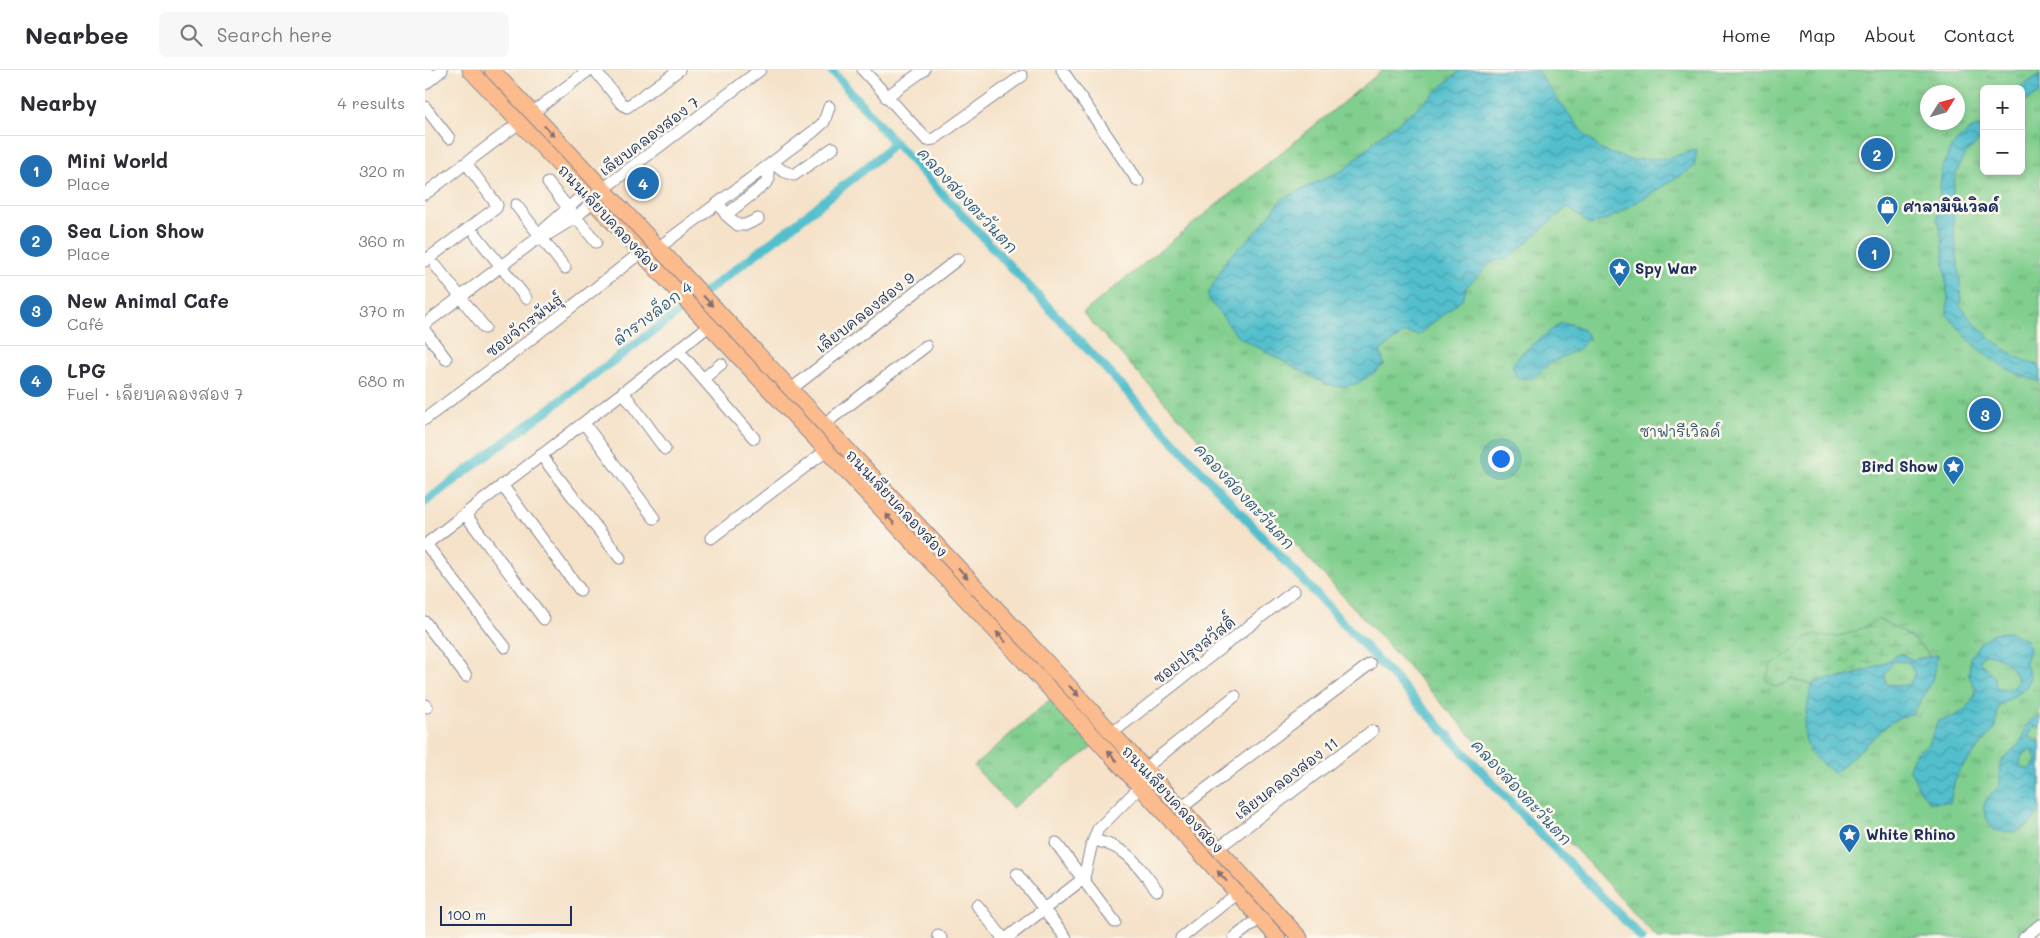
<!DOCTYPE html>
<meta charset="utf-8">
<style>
:root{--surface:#fff;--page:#f7f7f7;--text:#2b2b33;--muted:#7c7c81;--line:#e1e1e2;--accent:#1f6fb2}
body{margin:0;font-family:Mali,"Playpen Sans Thai",sans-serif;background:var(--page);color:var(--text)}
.controls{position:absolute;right:15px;top:15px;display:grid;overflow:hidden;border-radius:8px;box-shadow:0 2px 8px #0003}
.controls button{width:45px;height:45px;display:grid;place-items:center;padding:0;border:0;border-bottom:1px solid var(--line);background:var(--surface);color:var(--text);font:25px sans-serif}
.compass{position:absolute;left:1495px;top:15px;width:45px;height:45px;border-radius:50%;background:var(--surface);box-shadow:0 2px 8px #0003;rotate:53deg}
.scale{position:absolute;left:15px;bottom:12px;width:132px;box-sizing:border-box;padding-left:5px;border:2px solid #1b2f5e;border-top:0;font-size:14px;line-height:18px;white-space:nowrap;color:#1b2f5e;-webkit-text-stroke:4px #fbf7ec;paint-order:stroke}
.you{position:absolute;left:1075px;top:388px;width:18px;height:18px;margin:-12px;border:4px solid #fff;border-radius:50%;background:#1a73e8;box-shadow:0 0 0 8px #1a73e833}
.badge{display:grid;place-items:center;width:32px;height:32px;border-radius:50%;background:var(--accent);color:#fff;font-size:16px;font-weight:700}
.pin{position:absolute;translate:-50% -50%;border:2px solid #fff;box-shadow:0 1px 5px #0006}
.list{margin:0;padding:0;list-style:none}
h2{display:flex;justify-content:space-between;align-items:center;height:65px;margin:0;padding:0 20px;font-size:21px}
h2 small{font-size:16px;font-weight:400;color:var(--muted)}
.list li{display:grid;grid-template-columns:32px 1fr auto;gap:15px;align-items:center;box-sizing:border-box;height:70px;padding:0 20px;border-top:1px solid var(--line)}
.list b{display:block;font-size:19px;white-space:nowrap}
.list p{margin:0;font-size:16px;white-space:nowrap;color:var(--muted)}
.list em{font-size:16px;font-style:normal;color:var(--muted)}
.icon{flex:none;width:28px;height:28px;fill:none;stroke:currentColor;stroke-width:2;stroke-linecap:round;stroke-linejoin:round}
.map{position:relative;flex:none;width:1615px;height:868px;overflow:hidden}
header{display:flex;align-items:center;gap:30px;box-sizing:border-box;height:70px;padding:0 25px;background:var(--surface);border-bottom:1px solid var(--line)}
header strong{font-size:24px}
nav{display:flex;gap:28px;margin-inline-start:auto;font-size:18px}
.search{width:350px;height:45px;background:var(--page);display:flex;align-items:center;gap:12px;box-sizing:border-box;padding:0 18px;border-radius:8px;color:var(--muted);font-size:19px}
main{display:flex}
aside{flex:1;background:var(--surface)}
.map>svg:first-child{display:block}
.grass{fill:url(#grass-tufts);stroke:#4e7f76;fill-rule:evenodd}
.wetland{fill:url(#wetland-marsh);stroke:#4e7f76}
.water{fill:url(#water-waves);stroke:#377796;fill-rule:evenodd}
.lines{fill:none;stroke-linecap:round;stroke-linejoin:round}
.canal{stroke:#53bfcd;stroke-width:9}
.minor-casing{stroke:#888894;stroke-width:13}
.major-casing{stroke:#888894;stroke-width:17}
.minor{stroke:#fff;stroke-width:11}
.major{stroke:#fbbb8d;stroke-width:15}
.oneway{fill:#806e73}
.labels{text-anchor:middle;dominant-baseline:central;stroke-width:5;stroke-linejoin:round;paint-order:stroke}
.street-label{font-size:15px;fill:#1b2f5e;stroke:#fbf7ec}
.poi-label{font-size:15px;font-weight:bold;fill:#1b2f5e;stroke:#fbf7ec;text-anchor:start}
.park-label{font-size:15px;fill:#34576a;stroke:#fbf7ec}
.water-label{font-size:16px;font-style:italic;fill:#2c5a7f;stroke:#fbf7ec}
</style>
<header>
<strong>Nearbee</strong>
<div class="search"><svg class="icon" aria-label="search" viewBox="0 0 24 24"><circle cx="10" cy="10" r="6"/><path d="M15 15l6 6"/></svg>Search here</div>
<nav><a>Home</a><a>Map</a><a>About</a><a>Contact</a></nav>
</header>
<main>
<aside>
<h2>Nearby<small>4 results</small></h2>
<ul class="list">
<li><span class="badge">1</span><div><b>Mini World</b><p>Place</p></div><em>320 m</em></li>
<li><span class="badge">2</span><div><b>Sea Lion Show</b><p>Place</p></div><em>360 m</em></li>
<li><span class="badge">3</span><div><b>New Animal Cafe</b><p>Café</p></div><em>370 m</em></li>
<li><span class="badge">4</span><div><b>LPG</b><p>Fuel · เลียบคลองสอง 7</p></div><em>680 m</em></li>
</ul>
</aside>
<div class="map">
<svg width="1615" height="868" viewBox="0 0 1615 868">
<defs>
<pattern id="grass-tufts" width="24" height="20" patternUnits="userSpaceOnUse" patternTransform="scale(1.25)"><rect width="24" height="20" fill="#81cf8e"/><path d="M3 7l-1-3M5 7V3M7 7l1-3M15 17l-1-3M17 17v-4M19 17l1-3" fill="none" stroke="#69a877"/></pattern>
<pattern id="wetland-marsh" width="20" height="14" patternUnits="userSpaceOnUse" patternTransform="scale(1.25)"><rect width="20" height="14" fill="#81cf8e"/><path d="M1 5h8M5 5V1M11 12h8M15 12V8" fill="none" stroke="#69a877"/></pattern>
<pattern id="water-waves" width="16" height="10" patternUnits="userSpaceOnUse" patternTransform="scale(1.25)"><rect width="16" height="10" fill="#53bfcd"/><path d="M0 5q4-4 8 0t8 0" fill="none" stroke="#449caa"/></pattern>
</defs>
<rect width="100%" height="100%" fill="#fbf7ec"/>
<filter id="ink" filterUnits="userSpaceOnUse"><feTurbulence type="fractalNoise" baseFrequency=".02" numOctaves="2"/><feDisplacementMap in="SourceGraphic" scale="10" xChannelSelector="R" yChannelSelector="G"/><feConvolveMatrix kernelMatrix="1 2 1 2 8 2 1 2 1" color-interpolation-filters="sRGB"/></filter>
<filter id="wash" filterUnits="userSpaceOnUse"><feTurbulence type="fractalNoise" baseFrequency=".0096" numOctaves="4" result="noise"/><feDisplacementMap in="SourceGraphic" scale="20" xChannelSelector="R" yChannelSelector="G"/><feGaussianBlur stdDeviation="1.12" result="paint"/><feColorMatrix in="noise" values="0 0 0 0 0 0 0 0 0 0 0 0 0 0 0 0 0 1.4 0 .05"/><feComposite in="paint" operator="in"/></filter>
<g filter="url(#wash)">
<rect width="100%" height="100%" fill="#f5e2c9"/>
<path class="grass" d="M 958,0 L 1615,0 L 1615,850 L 1591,868 L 1232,868 L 658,243 ZM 1559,19 L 1596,19 L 1596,101 L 1559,101 ZM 1502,22 L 1532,22 L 1532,52 L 1502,52 Z
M 630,625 L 674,672 L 587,738 L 549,696 Z"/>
<path class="wetland" d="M 1452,549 C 1476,559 1488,566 1505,586 L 1488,590 L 1475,584 C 1458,594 1441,602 1421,607 C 1404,611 1404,605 1387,615 L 1367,610 L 1352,617 L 1340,610 L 1347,593 C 1363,586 1373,577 1385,565 C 1411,569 1430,565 1452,549 Z"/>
<path class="water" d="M 1036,0 L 1111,0 L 1156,60 L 1176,80 L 1206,90 L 1242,88 L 1272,80 L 1269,97 L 1186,148 L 1165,155 L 1142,137 L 1083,189 L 1068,191 L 1041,218 L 1038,228 L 993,265 L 979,263 L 955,281 L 959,295 C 937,311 928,321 900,314 L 812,266 L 782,226 L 802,189 L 834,159 L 857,129 L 920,99 L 954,67 L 987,42 Z
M 1615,5 L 1615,23 L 1600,31 L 1596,42 L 1596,19 L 1593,19 L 1594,17 Z
M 1559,55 L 1559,69 C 1503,98 1540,187 1535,235 C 1555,262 1582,286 1615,296 L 1615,312 C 1574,300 1547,277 1522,244 L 1523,230 L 1517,170 L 1512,147 L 1517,98 L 1526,77 L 1545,60 Z
M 1136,253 C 1149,254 1156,256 1164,267 L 1155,278 L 1126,293 L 1108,308 L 1092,308 L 1087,295 L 1098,282 Z
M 1586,562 L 1601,570 L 1604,580 L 1600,592 L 1605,607 L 1601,617 L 1573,637 L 1571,657 L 1531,705 L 1525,733 L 1504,732 L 1494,718 L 1484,698 L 1491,682 L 1504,674 L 1513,651 C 1535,645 1545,642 1551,619 L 1544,606 L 1545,588 L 1555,573 L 1568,563 ZM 1559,584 C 1576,584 1590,597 1593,613 L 1583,620 L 1571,618 L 1570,608 L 1554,591 Z
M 1475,584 L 1488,590 L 1513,585 L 1509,605 L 1500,624 L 1488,643 L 1466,652 L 1410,703 C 1400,695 1386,687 1382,675 C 1375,658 1384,633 1387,615 C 1404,605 1404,611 1421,607 C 1441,602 1458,594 1475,584 ZM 1469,591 L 1484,592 L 1490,604 L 1484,615 L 1470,616 L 1461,613 L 1460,603 Z
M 1615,645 L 1615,657 L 1608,657 L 1604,665 L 1610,672 L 1615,671 L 1615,741 C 1601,762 1593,764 1569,760 C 1553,737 1556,734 1575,715 C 1575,709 1574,701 1575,695 C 1578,686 1587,682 1593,675 C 1603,663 1595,654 1615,645 ZM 1607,679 L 1612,692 L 1605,700 L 1595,696 L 1596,686 Z"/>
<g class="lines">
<path class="canal" d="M 406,0 L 469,72 L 1102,750 L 1217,868
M 0,432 L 368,156 L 457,85 L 469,72"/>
</g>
</g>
<g filter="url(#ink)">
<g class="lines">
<defs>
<path id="minor" d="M 170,0 L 196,33 L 202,37 L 254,0
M 438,0 L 502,70 L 509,69 L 597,6
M 637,0 L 713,111
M 0,2 L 2,0
M 0,14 L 17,0
M 461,27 L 499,0
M 0,37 L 24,68
M 107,43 L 164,0
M 347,93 L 358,101 L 369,105 L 408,78
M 123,113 L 171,172
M 178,119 L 335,0
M 0,124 L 94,53
M 294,133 L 301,145 L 340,114 L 344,109 L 342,97
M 91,135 L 140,198
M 301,145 L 313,155 L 320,155 L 333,149
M 51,165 L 101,228
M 114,170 L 151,147 L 168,132
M 233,178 L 389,61 L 399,52 L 404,37
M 0,191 L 71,138 L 72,135 L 41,93
M 11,196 L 60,258
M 0,254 L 109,171 L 114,164 L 160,123
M 0,261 L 21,289
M 253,280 L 329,368
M 278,309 L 296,294
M 365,320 L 533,189
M 198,322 L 240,379
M 0,349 L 92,280 L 215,183
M 159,353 L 229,448
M 398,355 L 501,276
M 116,385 L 195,488
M 77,415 L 155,520
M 40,444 L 119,549
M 286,468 L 401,381
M 1,474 L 80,577
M 0,475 L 284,256
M 0,552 L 41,606
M 0,635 L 2,637
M 687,663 L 869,521
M 720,698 L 810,626
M 756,738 L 945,594
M 669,770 C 704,778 711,793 732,820
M 631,773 L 690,852
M 793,778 L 947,661
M 592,804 L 641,868
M 552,835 L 578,868
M 513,865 L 516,868
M 582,868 L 659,808 L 666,777 L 673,759 L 715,717
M 756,868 L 812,823
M 809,868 L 835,848
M 1599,868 L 1615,855"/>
<path id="major" d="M 45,0 L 652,648 L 853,868
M 67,0 L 644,616 L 875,868"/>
</defs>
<use href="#minor" class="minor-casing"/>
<use href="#major" class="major-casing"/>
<use href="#minor" class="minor"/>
<use href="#major" class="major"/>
</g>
<defs><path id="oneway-solid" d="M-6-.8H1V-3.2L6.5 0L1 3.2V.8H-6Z" transform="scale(1.25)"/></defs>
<g class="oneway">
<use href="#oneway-solid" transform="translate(124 61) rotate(47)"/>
<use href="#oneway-solid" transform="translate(283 231) rotate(47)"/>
<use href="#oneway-solid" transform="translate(465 449) rotate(-133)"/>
<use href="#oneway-solid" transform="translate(538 503) rotate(47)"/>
<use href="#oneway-solid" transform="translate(576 567) rotate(-133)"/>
<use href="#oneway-solid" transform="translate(649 621) rotate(47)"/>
<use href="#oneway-solid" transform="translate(687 686) rotate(-132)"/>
<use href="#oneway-solid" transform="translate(797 806) rotate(-132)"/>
</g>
</g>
<defs>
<symbol id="shop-pin" viewBox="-11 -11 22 30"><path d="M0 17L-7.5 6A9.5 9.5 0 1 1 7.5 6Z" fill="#1f6fb2" stroke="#fbf7ec"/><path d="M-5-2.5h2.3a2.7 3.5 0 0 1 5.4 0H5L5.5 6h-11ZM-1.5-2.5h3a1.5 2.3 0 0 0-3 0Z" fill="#fff"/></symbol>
<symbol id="sight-pin" viewBox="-11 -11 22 30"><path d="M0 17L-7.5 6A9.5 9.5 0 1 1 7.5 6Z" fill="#1f6fb2" stroke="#fbf7ec"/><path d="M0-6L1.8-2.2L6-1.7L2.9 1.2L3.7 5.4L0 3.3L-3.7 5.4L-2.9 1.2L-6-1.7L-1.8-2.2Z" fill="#fff"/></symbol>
</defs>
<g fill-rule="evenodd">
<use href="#shop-pin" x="1450" y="124" width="25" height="34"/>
<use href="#sight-pin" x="1182" y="186" width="25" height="34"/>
<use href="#sight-pin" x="1516" y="384" width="25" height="34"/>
<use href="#sight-pin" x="1412" y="752" width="25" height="34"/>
</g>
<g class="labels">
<g class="street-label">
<text transform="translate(224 66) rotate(-37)">เลียบคลองสอง 7</text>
<text transform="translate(184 148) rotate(47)">ถนนเลียบคลองสอง</text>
<text transform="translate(440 242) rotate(-38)">เลียบคลองสอง 9</text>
<text transform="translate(99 255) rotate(-38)">ซอยจักรพันธุ์</text>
<text transform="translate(472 433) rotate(47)">ถนนเลียบคลองสอง</text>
<text transform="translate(769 580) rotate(-38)">ซอยปรุงสวัสดิ์</text>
<text transform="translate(861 708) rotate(-37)">เลียบคลองสอง 11</text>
<text transform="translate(748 729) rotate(47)">ถนนเลียบคลองสอง</text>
</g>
<g class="poi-label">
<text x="1478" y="136">ศาลามินิเวิลด์</text>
<text x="1210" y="198">Spy War</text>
<text x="1513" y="396" text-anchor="end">Bird Show</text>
<text x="1441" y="764">White Rhino</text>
</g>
<g class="park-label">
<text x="1255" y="361">ซาฟารีเวิลด์</text>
</g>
<g class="water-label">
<text transform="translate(543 130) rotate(47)">คลองสองตะวันตก</text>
<text transform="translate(227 243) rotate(-37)">ลำรางล็อก 4</text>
<text transform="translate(820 426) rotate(47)">คลองสองตะวันตก</text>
<text transform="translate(1097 722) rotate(47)">คลองสองตะวันตก</text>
</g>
</g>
</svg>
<div class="controls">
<button>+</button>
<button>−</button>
</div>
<svg class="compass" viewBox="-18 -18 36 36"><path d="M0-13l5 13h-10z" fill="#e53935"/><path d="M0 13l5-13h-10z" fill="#7c7c81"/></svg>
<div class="scale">100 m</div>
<div class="you"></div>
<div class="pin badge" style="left:1449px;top:183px">1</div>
<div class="pin badge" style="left:1452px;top:84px">2</div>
<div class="pin badge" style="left:1560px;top:344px">3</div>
<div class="pin badge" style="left:218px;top:113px">4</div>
</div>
</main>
